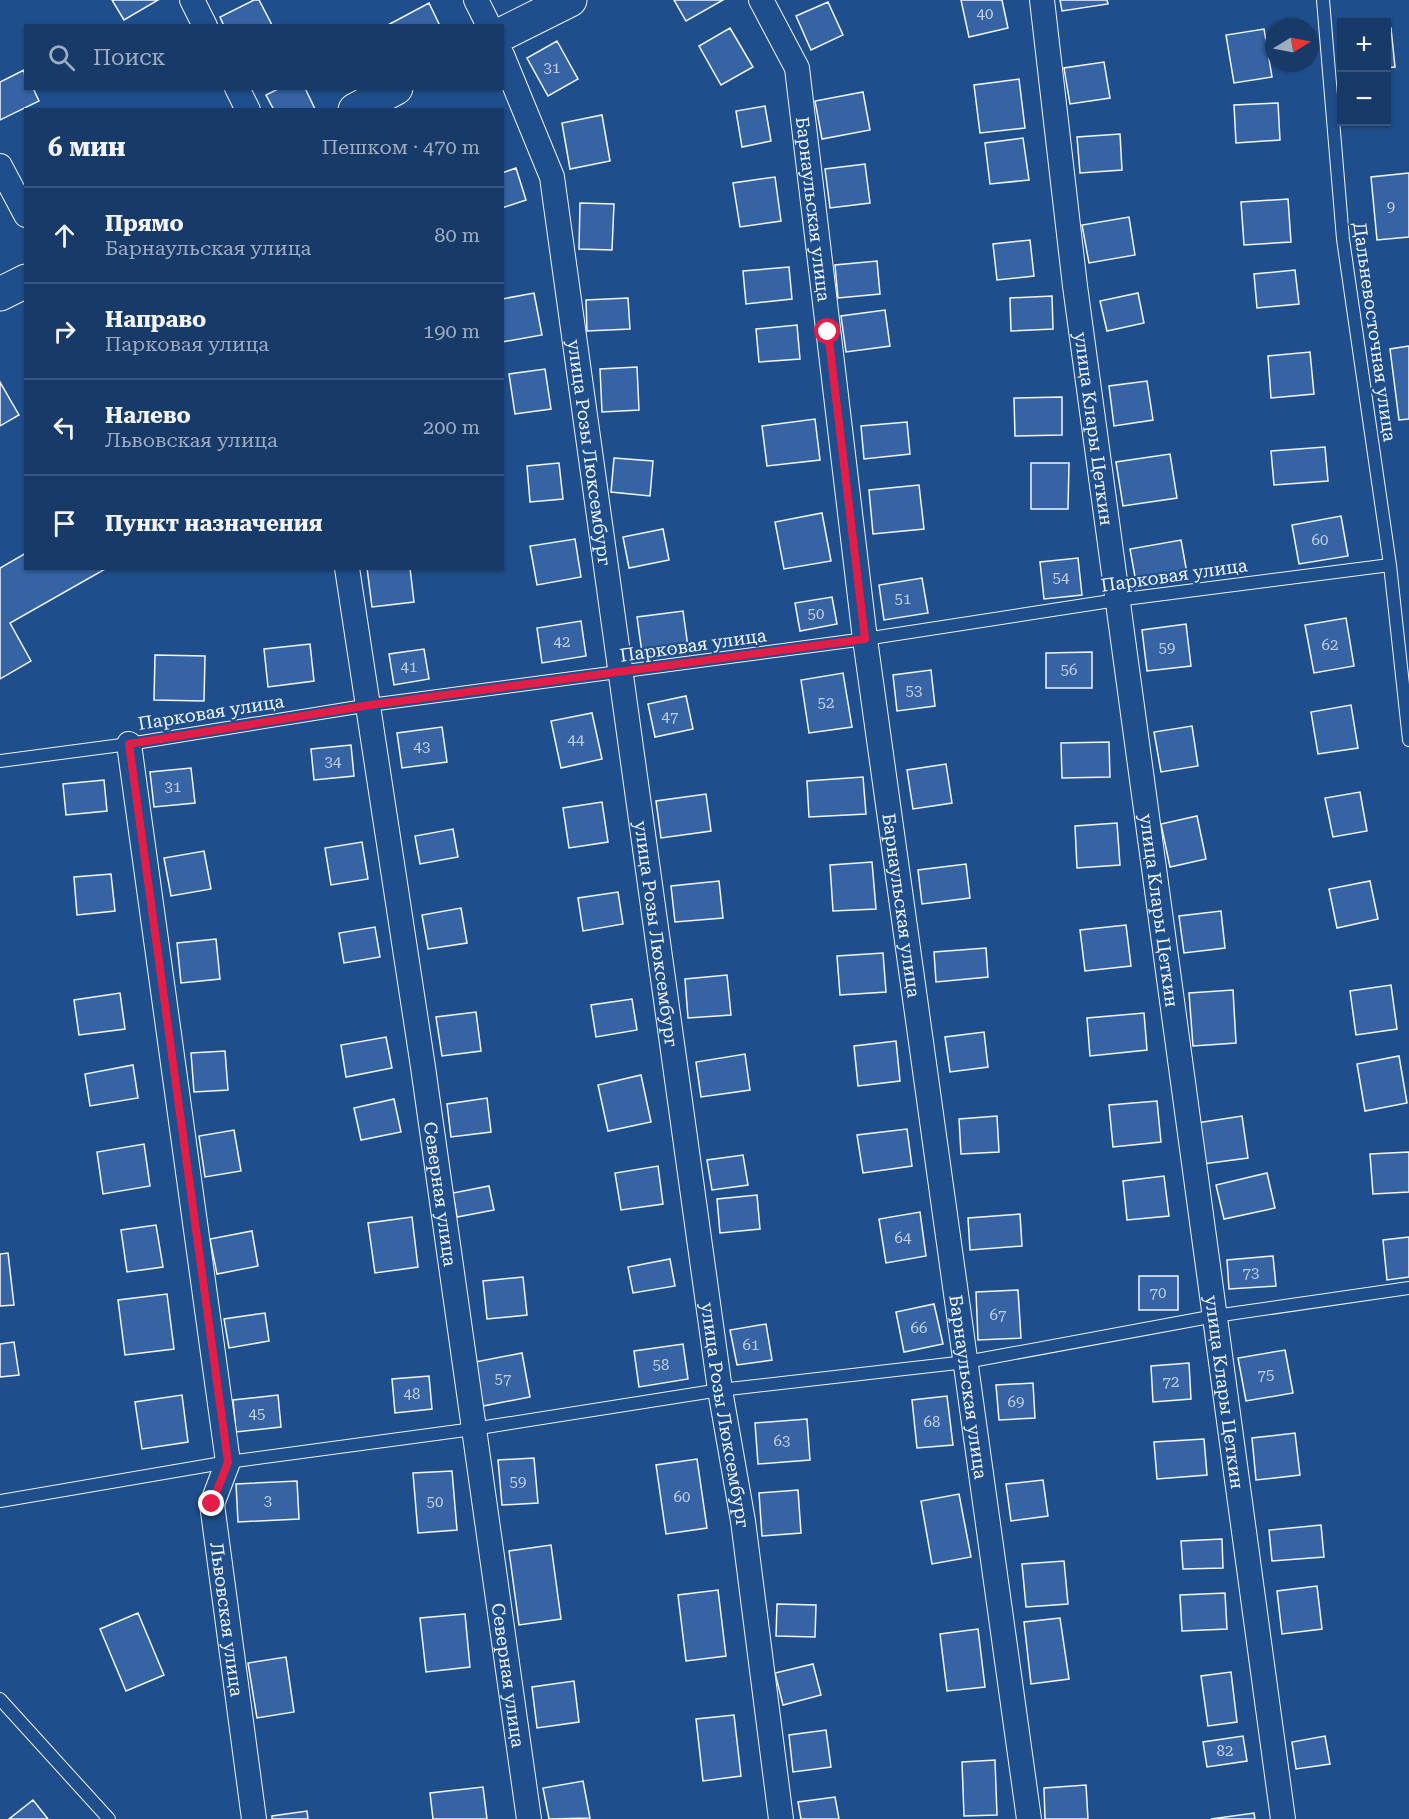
<!DOCTYPE html>
<html lang="ru">
<meta charset="utf-8">
<style>
:root{--surface:#173a69;--page:#20416f;--text:#f1f3f6;--muted:#9eadc0;--line:#36547d}
body{margin:0;font-family:"Roboto Serif",serif;background:var(--page);color:var(--text)}
.controls{position:absolute;right:18px;top:18px;display:grid;overflow:hidden;border-radius:0px;box-shadow:0 2px 4px #0004}
.controls button{width:54px;height:54px;display:grid;place-items:center;padding:0;border:0;border-bottom:2px solid var(--line);background:var(--surface);color:var(--text);font:30px sans-serif}
.compass{position:absolute;left:1265px;top:18px;width:54px;height:54px;border-radius:50%;background:var(--surface);box-shadow:0 2px 4px #0004;rotate:80deg}
.stop{position:absolute;width:18px;height:18px;margin:-14px;border:4px solid #e11d48;border-radius:50%;background:#fff}
.stop.end{background:#e11d48;border-color:#fff;box-shadow:0 2px 6px #0008}
.list{margin:0;padding:0;list-style:none}
h2{display:flex;justify-content:space-between;align-items:center;height:78px;margin:0;padding:0 24px;font-size:26px}
h2 small{font-size:20px;font-weight:400;color:var(--muted)}
.list li{display:grid;grid-template-columns:39px 1fr auto;gap:18px;align-items:center;box-sizing:border-box;height:96px;padding:0 24px;border-top:2px solid var(--line)}
.list b{display:block;font-size:22px;white-space:nowrap}
.list p{margin:0;font-size:20px;white-space:nowrap;color:var(--muted)}
.list em{font-size:20px;font-style:normal;color:var(--muted)}
.icon{flex:none;width:33px;height:33px;fill:none;stroke:currentColor;stroke-width:2;stroke-linecap:round;stroke-linejoin:round}
.map{position:relative;flex:none;width:1409px;height:1819px;overflow:hidden}
.search{position:absolute;background:var(--surface);box-shadow:0 2px 4px #0004;left:24px;top:24px;width:480px;height:66px;display:flex;align-items:center;gap:15px;box-sizing:border-box;padding:0 21px;border-radius:0px;color:var(--muted);font-size:22px}
.panel{position:absolute;background:var(--surface);box-shadow:0 2px 4px #0004;left:24px;top:108px;width:480px;height:462px;border-radius:0px}
.map>svg:first-child{display:block}
.building{fill:#3563a3;stroke:#f2f6ff;stroke-width:1.5}
.lines{fill:none;stroke-linecap:round;stroke-linejoin:round}
.lane-casing{stroke:#f2f6ff;stroke-width:14}
.street-casing{stroke:#f2f6ff;stroke-width:26}
.secondary-casing{stroke:#f2f6ff;stroke-width:35}
.lane{stroke:#1f4e8c;stroke-width:12}
.street{stroke:#1f4e8c;stroke-width:24}
.secondary{stroke:#1f4e8c;stroke-width:33}
.route{stroke:#e11d48;stroke-width:8}
.labels{text-anchor:middle;dominant-baseline:central;stroke-width:4.5;stroke-linejoin:round;paint-order:stroke}
.number-label{font-size:15px;fill:#c3d1e8}
.street-label{font-size:18px;fill:#f2f6ff;stroke:#1f4e8c}
</style>
<div class="map">
<svg width="1409" height="1819" viewBox="0 0 1409 1819">
<rect width="100%" height="100%" fill="#1f4e8c"/>
<path class="building" d="M 112,0 L 158,0 L 124,20 Z
M 254,0 L 259,0 L 272,25 L 224,26 L 220,17 Z
M 674,0 L 723,0 L 686,21 Z
M 961,0 L 1002,0 L 1008,28 L 969,37 Z
M 1060,0 L 1107,0 L 1108,4 L 1062,11 Z
M 828,2 L 843,35 L 811,50 L 796,16 Z
M 429,3 L 440,26 L 386,26 Z
M 730,28 L 753,67 L 721,85 L 699,46 Z
M 1386,28 L 1391,28 L 1395,67 L 1386,68 Z
M 1264,29 L 1272,77 L 1234,83 L 1226,35 Z
M 557,41 L 578,79 L 548,96 L 527,58 Z
M 1104,62 L 1110,98 L 1070,104 L 1064,68 Z
M 24,70 L 26,88 L 33,88 L 39,101 L 0,120 L 0,82 Z
M 1019,79 L 1025,128 L 980,133 L 974,85 Z
M 280,88 L 305,88 L 315,109 L 274,110 L 266,95 Z
M 863,92 L 870,130 L 822,139 L 815,101 Z
M 1278,103 L 1280,140 L 1236,143 L 1234,105 Z
M 765,106 L 771,141 L 742,147 L 736,111 Z
M 602,115 L 610,161 L 570,169 L 562,123 Z
M 1120,134 L 1122,170 L 1080,173 L 1077,137 Z
M 1023,138 L 1029,180 L 990,184 L 985,143 Z
M 865,164 L 870,203 L 830,208 L 825,169 Z
M 516,168 L 526,200 L 502,208 L 502,173 Z
M 1409,173 L 1409,237 L 1377,240 L 1371,177 Z
M 775,177 L 781,221 L 740,227 L 733,183 Z
M 1288,199 L 1291,242 L 1244,245 L 1241,202 Z
M 580,203 L 614,204 L 612,250 L 579,249 Z
M 1129,217 L 1135,255 L 1089,263 L 1082,225 Z
M 1030,240 L 1034,276 L 997,280 L 993,244 Z
M 877,261 L 880,294 L 838,298 L 835,265 Z
M 789,267 L 792,299 L 746,304 L 743,271 Z
M 1295,270 L 1299,304 L 1257,308 L 1254,274 Z
M 534,293 L 542,335 L 502,342 L 502,299 Z
M 1138,293 L 1144,323 L 1107,331 L 1100,301 Z
M 1052,296 L 1053,329 L 1011,331 L 1010,298 Z
M 628,298 L 630,329 L 587,331 L 586,300 Z
M 885,310 L 890,346 L 846,352 L 841,316 Z
M 797,325 L 800,359 L 759,362 L 756,329 Z
M 1409,346 L 1409,419 L 1399,420 L 1390,349 Z
M 1310,352 L 1314,394 L 1271,398 L 1268,356 Z
M 637,367 L 639,410 L 602,412 L 600,369 Z
M 545,369 L 551,409 L 515,414 L 509,374 Z
M 1147,381 L 1153,420 L 1114,426 L 1109,386 Z
M 0,382 L 19,415 L 0,426 Z
M 1062,397 L 1062,435 L 1015,436 L 1014,398 Z
M 815,419 L 820,460 L 767,466 L 762,426 Z
M 907,422 L 910,454 L 864,459 L 861,426 Z
M 1325,447 L 1328,481 L 1274,485 L 1271,451 Z
M 1170,454 L 1177,498 L 1123,506 L 1116,462 Z
M 614,458 L 653,461 L 650,496 L 611,492 Z
M 559,463 L 563,499 L 530,502 L 527,466 Z
M 1031,463 L 1069,463 L 1068,509 L 1031,509 Z
M 919,485 L 924,529 L 873,534 L 869,490 Z
M 822,513 L 831,561 L 784,569 L 775,522 Z
M 1341,516 L 1348,556 L 1299,564 L 1292,525 Z
M 663,529 L 669,560 L 629,568 L 623,537 Z
M 575,539 L 581,577 L 537,585 L 530,546 Z
M 1181,540 L 1188,579 L 1137,588 L 1130,549 Z
M 26,553 L 26,568 L 107,568 L 10,623 L 31,661 L 0,679 L 0,568 Z
M 1078,558 L 1082,595 L 1044,599 L 1040,562 Z
M 367,568 L 410,568 L 414,602 L 372,607 Z
M 922,578 L 928,613 L 884,620 L 879,585 Z
M 832,597 L 837,624 L 800,631 L 795,603 Z
M 683,611 L 688,647 L 642,653 L 637,617 Z
M 1346,618 L 1354,666 L 1314,673 L 1305,625 Z
M 581,621 L 586,656 L 542,663 L 537,628 Z
M 1186,624 L 1191,666 L 1147,671 L 1142,630 Z
M 310,644 L 314,681 L 268,687 L 264,649 Z
M 424,649 L 429,679 L 394,685 L 389,654 Z
M 1092,652 L 1092,688 L 1046,688 L 1046,653 Z
M 155,655 L 205,656 L 204,701 L 154,700 Z
M 931,670 L 935,706 L 897,711 L 893,675 Z
M 843,673 L 852,727 L 809,733 L 801,680 Z
M 686,696 L 693,729 L 655,737 L 648,704 Z
M 1351,705 L 1358,748 L 1318,754 L 1311,712 Z
M 592,713 L 602,759 L 561,768 L 551,721 Z
M 1192,726 L 1198,766 L 1161,772 L 1154,732 Z
M 442,727 L 447,762 L 402,768 L 397,733 Z
M 1109,742 L 1110,777 L 1062,778 L 1061,743 Z
M 351,745 L 354,776 L 314,780 L 311,749 Z
M 946,764 L 952,803 L 913,809 L 907,770 Z
M 191,768 L 195,803 L 154,807 L 150,772 Z
M 863,777 L 866,814 L 809,817 L 807,781 Z
M 104,780 L 107,811 L 66,815 L 63,784 Z
M 1360,792 L 1367,831 L 1333,837 L 1325,798 Z
M 706,794 L 711,831 L 661,838 L 656,801 Z
M 602,802 L 608,842 L 569,848 L 563,808 Z
M 1197,816 L 1206,859 L 1170,867 L 1161,824 Z
M 1117,823 L 1120,865 L 1077,868 L 1075,826 Z
M 453,829 L 458,857 L 420,864 L 415,836 Z
M 362,842 L 368,879 L 331,885 L 325,848 Z
M 204,851 L 211,889 L 171,896 L 164,858 Z
M 872,862 L 876,909 L 833,911 L 830,865 Z
M 966,864 L 970,898 L 922,904 L 918,870 Z
M 111,874 L 115,911 L 77,915 L 74,877 Z
M 719,881 L 723,918 L 675,922 L 671,886 Z
M 1370,881 L 1378,919 L 1337,928 L 1329,889 Z
M 618,892 L 623,924 L 583,931 L 578,898 Z
M 461,908 L 467,943 L 428,949 L 422,915 Z
M 1221,911 L 1225,948 L 1184,953 L 1179,916 Z
M 1126,925 L 1131,966 L 1085,971 L 1080,930 Z
M 375,927 L 380,957 L 344,963 L 339,933 Z
M 216,939 L 220,979 L 181,983 L 177,943 Z
M 986,948 L 988,977 L 936,982 L 934,952 Z
M 883,953 L 886,992 L 840,995 L 837,956 Z
M 727,975 L 731,1015 L 688,1018 L 685,979 Z
M 1391,985 L 1397,1029 L 1356,1035 L 1350,991 Z
M 1233,990 L 1236,1043 L 1193,1046 L 1189,993 Z
M 120,993 L 125,1029 L 79,1035 L 74,1000 Z
M 632,999 L 637,1030 L 596,1037 L 591,1005 Z
M 476,1012 L 481,1051 L 442,1056 L 436,1017 Z
M 1144,1013 L 1147,1050 L 1090,1056 L 1087,1018 Z
M 984,1032 L 988,1067 L 950,1072 L 945,1037 Z
M 386,1037 L 392,1068 L 346,1077 L 341,1045 Z
M 896,1041 L 900,1081 L 858,1086 L 854,1046 Z
M 225,1051 L 228,1090 L 194,1092 L 191,1053 Z
M 745,1054 L 750,1090 L 701,1097 L 696,1062 Z
M 1399,1056 L 1407,1103 L 1365,1111 L 1357,1064 Z
M 133,1065 L 138,1098 L 90,1106 L 85,1074 Z
M 641,1075 L 651,1122 L 608,1131 L 598,1085 Z
M 487,1098 L 491,1132 L 451,1137 L 447,1104 Z
M 394,1099 L 401,1132 L 361,1140 L 354,1108 Z
M 1157,1101 L 1161,1142 L 1113,1147 L 1109,1105 Z
M 997,1116 L 999,1152 L 961,1154 L 959,1119 Z
M 1242,1116 L 1248,1158 L 1203,1164 L 1197,1123 Z
M 907,1129 L 912,1166 L 863,1173 L 857,1135 Z
M 234,1130 L 241,1171 L 205,1177 L 199,1136 Z
M 144,1144 L 150,1186 L 103,1194 L 97,1152 Z
M 1409,1152 L 1409,1192 L 1373,1194 L 1370,1154 Z
M 743,1155 L 748,1185 L 712,1190 L 707,1160 Z
M 658,1166 L 663,1204 L 621,1210 L 615,1173 Z
M 1267,1173 L 1275,1208 L 1224,1219 L 1216,1185 Z
M 1164,1176 L 1169,1216 L 1127,1220 L 1123,1181 Z
M 489,1186 L 494,1210 L 457,1217 L 453,1193 Z
M 757,1195 L 760,1229 L 720,1233 L 717,1199 Z
M 920,1212 L 926,1256 L 886,1263 L 879,1219 Z
M 1020,1214 L 1022,1246 L 970,1250 L 968,1218 Z
M 412,1217 L 418,1267 L 375,1273 L 368,1223 Z
M 156,1225 L 163,1267 L 127,1272 L 121,1230 Z
M 252,1231 L 258,1266 L 217,1274 L 210,1239 Z
M 1409,1237 L 1409,1277 L 1387,1280 L 1383,1240 Z
M 8,1253 L 14,1305 L 0,1306 L 0,1254 Z
M 1273,1256 L 1276,1286 L 1229,1289 L 1227,1260 Z
M 670,1259 L 675,1286 L 633,1293 L 628,1267 Z
M 1139,1276 L 1178,1276 L 1178,1310 L 1139,1310 Z
M 523,1277 L 527,1315 L 487,1319 L 483,1281 Z
M 1018,1290 L 1021,1338 L 978,1340 L 976,1292 Z
M 167,1294 L 174,1349 L 125,1355 L 118,1300 Z
M 934,1304 L 943,1344 L 904,1352 L 896,1312 Z
M 265,1313 L 269,1341 L 229,1348 L 224,1319 Z
M 766,1324 L 772,1360 L 737,1365 L 730,1330 Z
M 14,1342 L 19,1375 L 0,1377 L 0,1344 Z
M 683,1344 L 688,1379 L 639,1387 L 634,1351 Z
M 1285,1350 L 1293,1393 L 1246,1401 L 1238,1358 Z
M 522,1353 L 530,1397 L 483,1406 L 475,1362 Z
M 1189,1363 L 1191,1399 L 1153,1402 L 1151,1366 Z
M 429,1376 L 432,1409 L 395,1413 L 392,1379 Z
M 1033,1383 L 1035,1418 L 999,1420 L 996,1385 Z
M 182,1395 L 188,1442 L 142,1449 L 135,1402 Z
M 278,1395 L 281,1427 L 236,1432 L 233,1400 Z
M 947,1396 L 953,1445 L 917,1448 L 912,1400 Z
M 807,1419 L 810,1460 L 758,1464 L 755,1423 Z
M 1295,1433 L 1300,1475 L 1256,1480 L 1252,1438 Z
M 1204,1439 L 1207,1475 L 1157,1479 L 1154,1442 Z
M 534,1458 L 538,1503 L 502,1505 L 498,1460 Z
M 697,1459 L 707,1528 L 666,1534 L 656,1465 Z
M 452,1471 L 457,1530 L 418,1533 L 413,1473 Z
M 1043,1480 L 1048,1516 L 1011,1521 L 1006,1484 Z
M 297,1481 L 299,1519 L 238,1522 L 236,1484 Z
M 798,1490 L 801,1533 L 762,1536 L 759,1493 Z
M 959,1494 L 971,1557 L 932,1564 L 921,1501 Z
M 1321,1525 L 1324,1557 L 1272,1561 L 1269,1530 Z
M 1222,1539 L 1223,1568 L 1183,1569 L 1181,1541 Z
M 551,1545 L 561,1619 L 519,1625 L 509,1551 Z
M 1064,1561 L 1068,1604 L 1026,1607 L 1022,1564 Z
M 1317,1586 L 1322,1629 L 1282,1634 L 1277,1591 Z
M 718,1590 L 726,1656 L 686,1661 L 678,1595 Z
M 1225,1593 L 1227,1629 L 1182,1631 L 1180,1595 Z
M 777,1604 L 816,1605 L 815,1637 L 776,1636 Z
M 138,1613 L 164,1675 L 126,1691 L 100,1629 Z
M 465,1614 L 470,1667 L 426,1672 L 420,1618 Z
M 1060,1618 L 1069,1679 L 1031,1684 L 1024,1622 Z
M 978,1629 L 985,1687 L 947,1691 L 940,1634 Z
M 286,1657 L 294,1712 L 257,1718 L 248,1663 Z
M 813,1664 L 821,1695 L 783,1705 L 775,1673 Z
M 1231,1672 L 1237,1722 L 1208,1726 L 1201,1676 Z
M 574,1681 L 579,1722 L 537,1728 L 532,1687 Z
M 734,1715 L 741,1776 L 703,1781 L 696,1719 Z
M 826,1730 L 831,1767 L 793,1772 L 789,1735 Z
M 1243,1736 L 1247,1761 L 1207,1767 L 1203,1742 Z
M 1325,1736 L 1330,1764 L 1296,1769 L 1292,1742 Z
M 995,1760 L 997,1815 L 964,1816 L 962,1762 Z
M 583,1781 L 590,1818 L 549,1819 L 543,1788 Z
M 1086,1785 L 1088,1819 L 1045,1819 L 1044,1788 Z
M 483,1787 L 487,1819 L 433,1819 L 430,1793 Z
M 835,1797 L 839,1819 L 801,1819 L 798,1802 Z
M 33,1800 L 48,1819 L 9,1819 Z
M 307,1811 L 308,1819 L 272,1819 L 272,1816 Z
M 1254,1813 L 1255,1819 L 1211,1819 Z"/>
<g class="lines">
<defs>
<path id="lane" d="M 1323,0 L 1343,239 L 1390,565 L 1409,740
M 0,761 L 129,744 L 370,705 L 865,639 L 1117,600 L 1390,565
M 0,1501 L 228,1462 L 473,1429 L 720,1390 L 966,1362 L 1215,1316 L 1409,1288
M 0,1699 L 109,1819"/>
<g id="street">
<path d="M 192,0 L 205,26"/>
<path d="M 476,0 L 489,26"/>
<path id="s1" d="M 761,0 L 797,68 L 865,639 L 1029,1819"/>
<path id="s2" d="M 1042,0 L 1075,286 L 1283,1819"/>
<path id="s3" d="M 502,55 L 552,177 L 720,1390 L 743,1521 L 781,1819"/>
<path d="M 237,88 L 248,110"/>
<path d="M 0,166 L 26,215"/>
<path id="s4" d="M 347,568 L 423,1067 L 529,1819"/>
<path id="s5" d="M 129,744 L 228,1462 L 212,1504 L 254,1819"/>
</g>
<path id="secondary" d="M 502,34 L 570,0
M 355,110 L 396,88
M 0,294 L 26,281"/>
</defs>
<use href="#lane" class="lane-casing"/>
<use href="#street" class="street-casing"/>
<use href="#secondary" class="secondary-casing"/>
<use href="#lane" class="lane"/>
<use href="#street" class="street"/>
<use href="#secondary" class="secondary"/>
</g>
<g class="lines">
<path class="route" d="M 212,1504 L 228,1462 L 129,744 L 370,705 L 865,639 L 828,332"/>
</g>
<g class="labels">
<g class="number-label">
<text x="985" y="14">40</text>
<text x="552" y="68">31</text>
<text x="1391" y="207">9</text>
<text x="1320" y="540">60</text>
<text x="1061" y="578">54</text>
<text x="903" y="599">51</text>
<text x="816" y="614">50</text>
<text x="562" y="642">42</text>
<text x="1330" y="645">62</text>
<text x="1167" y="648">59</text>
<text x="409" y="667">41</text>
<text x="1069" y="670">56</text>
<text x="914" y="691">53</text>
<text x="826" y="703">52</text>
<text x="670" y="717">47</text>
<text x="576" y="740">44</text>
<text x="422" y="747">43</text>
<text x="333" y="762">34</text>
<text x="173" y="787">31</text>
<text x="903" y="1238">64</text>
<text x="1251" y="1273">73</text>
<text x="1158" y="1293">70</text>
<text x="998" y="1315">67</text>
<text x="919" y="1328">66</text>
<text x="751" y="1345">61</text>
<text x="661" y="1365">58</text>
<text x="1266" y="1375">75</text>
<text x="503" y="1379">57</text>
<text x="1171" y="1382">72</text>
<text x="412" y="1394">48</text>
<text x="1016" y="1402">69</text>
<text x="257" y="1414">45</text>
<text x="932" y="1422">68</text>
<text x="782" y="1441">63</text>
<text x="518" y="1482">59</text>
<text x="682" y="1497">60</text>
<text x="268" y="1501">3</text>
<text x="435" y="1502">50</text>
<text x="1225" y="1751">82</text>
</g>
<g class="street-label">
<text stroke="none"><textPath href="#s1" startOffset="219">Барнаульская улица</textPath></text>
<text transform="translate(1375 332) rotate(82)">Дальневосточная улица</text>
<text stroke="none"><textPath href="#s2" startOffset="432">улица Клары Цеткин</textPath></text>
<text stroke="none"><textPath href="#s3" startOffset="410">улица Розы Люксембург</textPath></text>
<text transform="translate(1174 575) rotate(-8)">Парковая улица</text>
<text transform="translate(693 645) rotate(-8)">Парковая улица</text>
<text transform="translate(211 712) rotate(-9)">Парковая улица</text>
<text stroke="none"><textPath href="#s1" startOffset="921">Барнаульская улица</textPath></text>
<text stroke="none"><textPath href="#s2" startOffset="918">улица Клары Цеткин</textPath></text>
<text stroke="none"><textPath href="#s3" startOffset="896">улица Розы Люксембург</textPath></text>
<text stroke="none"><textPath href="#s4" startOffset="633">Северная улица</textPath></text>
<text stroke="none"><textPath href="#s1" startOffset="1407">Барнаульская улица</textPath></text>
<text stroke="none"><textPath href="#s2" startOffset="1404">улица Клары Цеткин</textPath></text>
<text stroke="none"><textPath href="#s3" startOffset="1382">улица Розы Люксембург</textPath></text>
<text stroke="none"><textPath href="#s5" startOffset="886">Львовская улица</textPath></text>
<text stroke="none"><textPath href="#s4" startOffset="1119">Северная улица</textPath></text>
</g>
</g>
</svg>
<div class="controls">
<button>+</button>
<button>−</button>
</div>
<svg class="compass" viewBox="-18 -18 36 36"><path d="M0-13l5 13h-10z" fill="#e53935"/><path d="M0 13l5-13h-10z" fill="#9eadc0"/></svg>
<div class="stop" style="left:828px;top:332px"></div>
<div class="stop end" style="left:212px;top:1504px"></div>
<div class="search"><svg class="icon" aria-label="search" viewBox="0 0 24 24"><circle cx="10" cy="10" r="6"/><path d="M15 15l6 6"/></svg>Поиск</div>
<section class="panel">
<h2>6 мин<small>Пешком · 470 m</small></h2>
<ul class="list">
<li><svg class="icon" aria-label="ahead" viewBox="0 0 24 24"><path d="M12 20V5M6 11l6-6 6 6"/></svg><div><b>Прямо</b><p>Барнаульская улица</p></div><em>80 m</em></li>
<li><svg class="icon" aria-label="right" viewBox="0 0 24 24"><path d="M7 20v-9h11M14 6l5 5-5 5"/></svg><div><b>Направо</b><p>Парковая улица</p></div><em>190 m</em></li>
<li><svg class="icon" aria-label="left" viewBox="0 0 24 24"><path d="M17 20v-9H6M10 6l-5 5 5 5"/></svg><div><b>Налево</b><p>Львовская улица</p></div><em>200 m</em></li>
<li><svg class="icon" aria-label="arrive" viewBox="0 0 24 24"><path d="M6 21V4h12l-3 4 3 4H6"/></svg><div><b>Пункт назначения</b></div></li>
</ul>
</section>
</div>
